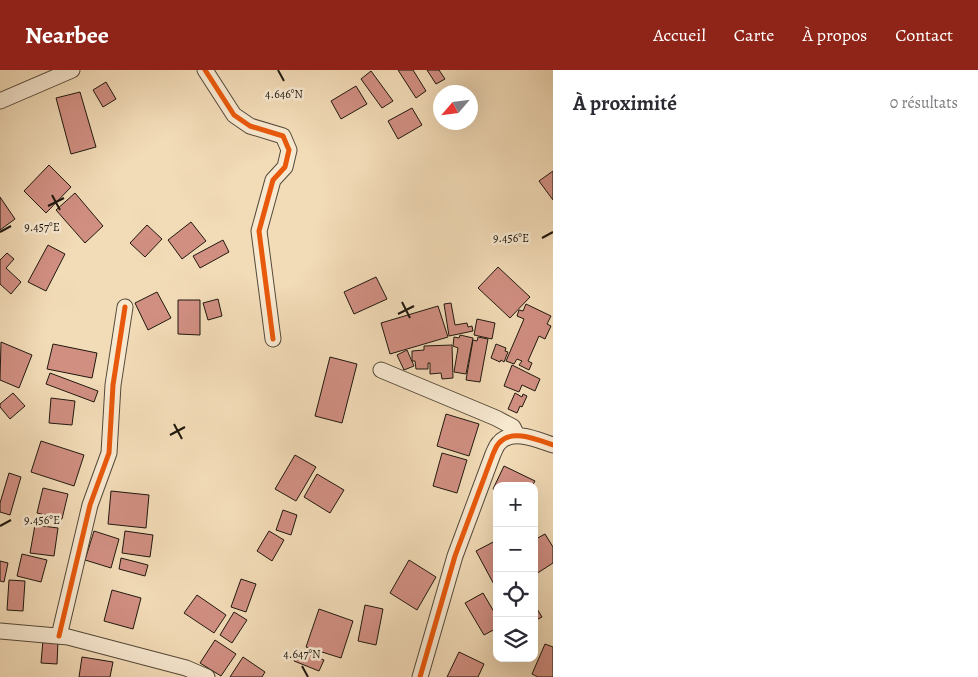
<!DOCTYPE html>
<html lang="fr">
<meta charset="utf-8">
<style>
:root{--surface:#fff;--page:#f2f2f3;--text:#2b2b33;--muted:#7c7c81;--line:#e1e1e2;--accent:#8f2418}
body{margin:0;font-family:Alegreya,serif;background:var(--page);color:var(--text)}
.controls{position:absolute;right:15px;bottom:15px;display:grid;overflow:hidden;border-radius:10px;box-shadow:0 5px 20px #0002}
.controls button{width:45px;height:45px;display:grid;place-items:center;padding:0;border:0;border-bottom:1px solid var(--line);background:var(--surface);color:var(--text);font:25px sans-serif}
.compass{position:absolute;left:433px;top:15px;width:45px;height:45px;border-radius:50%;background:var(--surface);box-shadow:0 5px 20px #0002;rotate:242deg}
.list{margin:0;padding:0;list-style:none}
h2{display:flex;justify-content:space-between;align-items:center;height:65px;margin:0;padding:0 20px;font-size:21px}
h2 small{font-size:16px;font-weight:400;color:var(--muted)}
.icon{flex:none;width:28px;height:28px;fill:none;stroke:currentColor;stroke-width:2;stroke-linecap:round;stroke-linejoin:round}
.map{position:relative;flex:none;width:553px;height:607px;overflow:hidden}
header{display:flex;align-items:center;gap:30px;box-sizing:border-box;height:70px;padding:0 25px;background:var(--accent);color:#fff}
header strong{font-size:24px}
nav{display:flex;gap:28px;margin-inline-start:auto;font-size:18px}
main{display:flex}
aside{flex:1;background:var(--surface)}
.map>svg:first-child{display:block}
.building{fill:#d18f82;stroke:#1f180e}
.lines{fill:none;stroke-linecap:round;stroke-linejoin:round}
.street-casing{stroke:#544938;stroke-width:17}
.street{stroke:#f7e8d0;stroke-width:15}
.cycleway-casing{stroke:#f7e8d0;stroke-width:8}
.cycleway{stroke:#e8590c;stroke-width:5}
.ticks{fill:none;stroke:#1f180e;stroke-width:2}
.ticks-label{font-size:12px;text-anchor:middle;fill:#1f180e;stroke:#f7e8d0;stroke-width:5;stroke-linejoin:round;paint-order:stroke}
</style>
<header>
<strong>Nearbee</strong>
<nav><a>Accueil</a><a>Carte</a><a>À propos</a><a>Contact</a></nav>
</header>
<main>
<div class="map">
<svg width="553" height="607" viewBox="0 0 553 607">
<rect width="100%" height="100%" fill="#f2dbb7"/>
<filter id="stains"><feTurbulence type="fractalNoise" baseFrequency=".004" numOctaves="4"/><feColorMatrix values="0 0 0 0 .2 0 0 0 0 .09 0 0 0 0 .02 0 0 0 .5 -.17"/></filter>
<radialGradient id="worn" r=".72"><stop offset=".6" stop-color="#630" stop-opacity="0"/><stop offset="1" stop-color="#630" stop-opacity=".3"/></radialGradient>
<path class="building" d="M 398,0 L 413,0 L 426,21 L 416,28 Z
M 427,0 L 439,0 L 445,9 L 436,14 Z
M 371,1 L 393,31 L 382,38 L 361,9 Z
M 106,12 L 116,29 L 103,37 L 93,20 Z
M 356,16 L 367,34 L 341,49 L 331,31 Z
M 80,22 L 96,77 L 71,84 L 56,28 Z
M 412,38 L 422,55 L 398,69 L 388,51 Z
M 49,95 L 71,117 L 46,143 L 24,121 Z
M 553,101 L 553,130 L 539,111 Z
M 75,123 L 103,156 L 85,173 L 56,140 Z
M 0,127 L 15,149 L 0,160 Z
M 191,152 L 206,171 L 182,189 L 168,170 Z
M 147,155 L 162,169 L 145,187 L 130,173 Z
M 223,170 L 229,182 L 200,198 L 193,186 Z
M 48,175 L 65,184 L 46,221 L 28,212 Z
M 7,183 L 14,189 L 6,198 L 21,212 L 11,224 L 0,214 L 0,190 Z
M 498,197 L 530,227 L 510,248 L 478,218 Z
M 376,207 L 387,229 L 354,244 L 344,222 Z
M 157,222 L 171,248 L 148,260 L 135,233 Z
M 218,229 L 222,246 L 208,250 L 203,233 Z
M 178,230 L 200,230 L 200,265 L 178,264 Z
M 451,233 L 455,255 L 467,253 L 468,257 L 472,256 L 473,261 L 449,266 L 444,234 Z
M 526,234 L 551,246 L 547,254 L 551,256 L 545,269 L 539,266 L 528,291 L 532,293 L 529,300 L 519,295 L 522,291 L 517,289 L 514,294 L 506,291 L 524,249 L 517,246 L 519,240 L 523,241 Z
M 438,236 L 448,267 L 390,284 L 381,253 Z
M 477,249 L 495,253 L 492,269 L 474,265 Z
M 460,265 L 473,268 L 466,304 L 454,302 L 458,278 L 453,276 L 454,267 L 459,268 Z
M 478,267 L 488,269 L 480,312 L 466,310 L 473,270 L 477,271 Z
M 1,272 L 32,285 L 19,318 L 0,310 Z
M 53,274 L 97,283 L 92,308 L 47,299 Z
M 496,274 L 506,278 L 505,281 L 508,282 L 504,292 L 501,290 L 500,292 L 491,288 Z
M 452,275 L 453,308 L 442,309 L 441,303 L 430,304 L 430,293 L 428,293 L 428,299 L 416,299 L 415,291 L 412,291 L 412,281 L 424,280 L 424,276 Z
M 407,280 L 414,296 L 404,300 L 397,285 Z
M 330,287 L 357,294 L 342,353 L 315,346 Z
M 512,295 L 540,309 L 535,321 L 522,315 L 519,322 L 504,316 Z
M 50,303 L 98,321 L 94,332 L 46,314 Z
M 13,323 L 25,336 L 10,349 L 0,337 L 0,334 Z
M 515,323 L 522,327 L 523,324 L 527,326 L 522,337 L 520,336 L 517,343 L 508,339 Z
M 51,328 L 75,331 L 72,355 L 49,353 Z
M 446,344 L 479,354 L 469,386 L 437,376 Z
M 41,371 L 84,385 L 74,416 L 31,402 Z
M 442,383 L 467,390 L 457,423 L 433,416 Z
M 295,385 L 316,397 L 296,431 L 275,419 Z
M 504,396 L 535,411 L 532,416 L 497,416 L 497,421 L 493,419 Z
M 9,403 L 21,407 L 10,445 L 0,442 L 0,433 Z
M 317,404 L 344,420 L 330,443 L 304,427 Z
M 43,418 L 68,424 L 62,449 L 37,443 Z
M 111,421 L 149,425 L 146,458 L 108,454 Z
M 283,440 L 297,445 L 291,465 L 276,460 Z
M 35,455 L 58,458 L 54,486 L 30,483 Z
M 94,461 L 119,469 L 111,498 L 85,490 Z
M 125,461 L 153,465 L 150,487 L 122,483 Z
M 269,461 L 284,470 L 272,491 L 257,481 Z
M 545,464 L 553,477 L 553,493 L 536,504 L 534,501 L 534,470 Z
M 497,470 L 497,520 L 476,481 Z
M 22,484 L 47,490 L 41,512 L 17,506 Z
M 121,488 L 148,495 L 145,506 L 119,499 Z
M 409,490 L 436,507 L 417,540 L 390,523 Z
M 0,491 L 8,493 L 4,512 L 0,511 Z
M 241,509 L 256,514 L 246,542 L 231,537 Z
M 9,510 L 25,511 L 23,541 L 7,540 Z
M 112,520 L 141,528 L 133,559 L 104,551 Z
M 483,523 L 497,547 L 497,558 L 484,565 L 465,533 Z
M 197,525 L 226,545 L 214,563 L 184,543 Z
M 534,534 L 542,547 L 534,551 Z
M 365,535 L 383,539 L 376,575 L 358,571 Z
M 319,539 L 353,551 L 341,588 L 306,577 Z
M 234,542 L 247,550 L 232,573 L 220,565 Z
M 43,570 L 58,571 L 57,594 L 41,593 Z
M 215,570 L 236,584 L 221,606 L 200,593 Z
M 545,574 L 553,577 L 553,607 L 538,607 L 532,604 Z
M 299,580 L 324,590 L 319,601 L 294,591 Z
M 459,582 L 484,594 L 478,607 L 447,607 Z
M 82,587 L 113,592 L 110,607 L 79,607 Z
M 243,587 L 265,602 L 262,607 L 230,607 Z"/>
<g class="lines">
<defs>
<path id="street" d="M 205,0 L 234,45 L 250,56 L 283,66 L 289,80 L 285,97 L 273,110 L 259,161 L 273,269
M 0,31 L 72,0
M 381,300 L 496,348 L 513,357 L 517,365
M 0,561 L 68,567 L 186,598 L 207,607
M 59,566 L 90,435 L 109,383 L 113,315 L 125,237
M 420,607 L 455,486 L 493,384 C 495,380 496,376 499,373 C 512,358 538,370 553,375"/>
</defs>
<use href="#street" class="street-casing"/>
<use href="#street" class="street"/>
<defs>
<path id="cycleway" d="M 205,0 L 234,45 L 250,56 L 283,66 L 289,80 L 285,97 L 273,110 L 259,161 L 273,269
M 59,566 L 90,435 L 109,383 L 113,315 L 125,237
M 420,607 L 455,486 L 493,384 C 495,380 496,376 499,373 C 512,358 538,370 553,375"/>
</defs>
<use href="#cycleway" class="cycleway-casing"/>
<use href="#cycleway" class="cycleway"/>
</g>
<path class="ticks" d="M 278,0 L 284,11M 52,125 L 60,140M 48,136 L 64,128M 0,162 L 11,156M 542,168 L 553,162M 402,232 L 410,248M 398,244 L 414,236M 174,354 L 182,369M 170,365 L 185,357M 0,456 L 11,450M 302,596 L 308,607"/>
<g class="ticks-label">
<text x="284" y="28">4.646°N</text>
<text x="42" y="161">9.457°E</text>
<text x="511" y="172">9.456°E</text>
<text x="42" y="454">9.456°E</text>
<text x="302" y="588">4.647°N</text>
</g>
<rect width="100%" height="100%" filter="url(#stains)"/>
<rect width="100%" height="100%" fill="url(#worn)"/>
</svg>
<div class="controls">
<button>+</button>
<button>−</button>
<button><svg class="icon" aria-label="locate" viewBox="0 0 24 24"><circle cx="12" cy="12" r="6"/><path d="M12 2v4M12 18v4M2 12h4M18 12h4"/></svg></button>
<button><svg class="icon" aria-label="layers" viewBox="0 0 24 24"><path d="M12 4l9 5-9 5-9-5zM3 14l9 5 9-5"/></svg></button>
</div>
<svg class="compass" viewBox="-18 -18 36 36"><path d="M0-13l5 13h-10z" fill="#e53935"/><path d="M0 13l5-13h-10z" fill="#7c7c81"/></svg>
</div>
<aside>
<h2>À proximité<small>0 résultats</small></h2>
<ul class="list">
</ul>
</aside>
</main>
